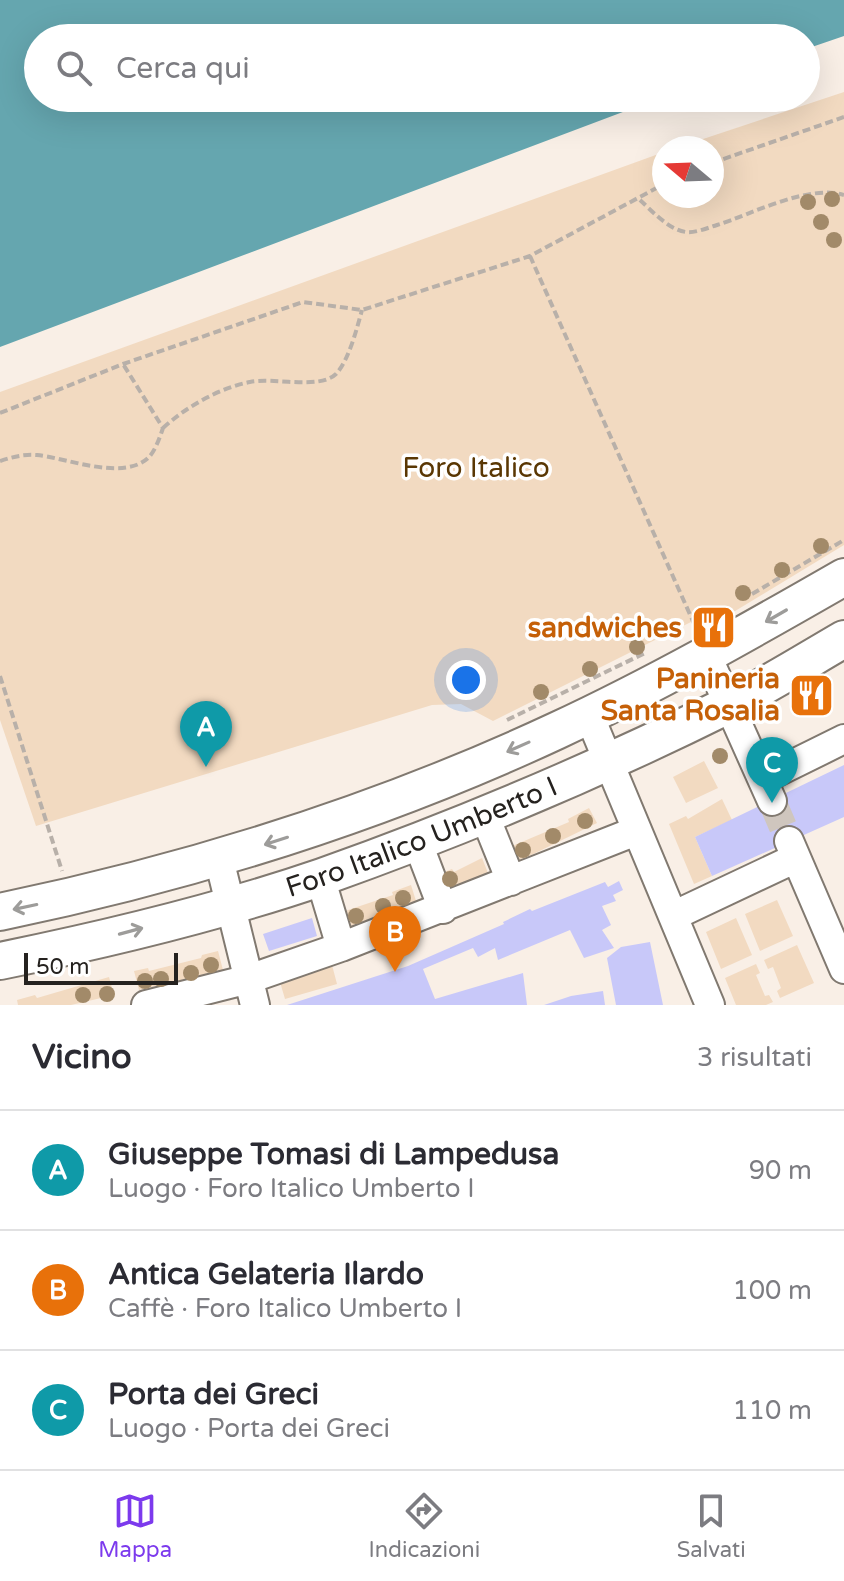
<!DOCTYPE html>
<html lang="it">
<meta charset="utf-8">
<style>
:root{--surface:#fff;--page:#f7f7f7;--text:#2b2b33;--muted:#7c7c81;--line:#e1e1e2;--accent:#7c3aed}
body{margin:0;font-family:"Varela Round",sans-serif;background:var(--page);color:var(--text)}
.compass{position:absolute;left:652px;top:136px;width:72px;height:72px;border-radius:50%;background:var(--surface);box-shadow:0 8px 32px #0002;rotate:289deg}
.scale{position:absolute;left:24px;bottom:20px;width:154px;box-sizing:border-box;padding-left:8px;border:4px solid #25221f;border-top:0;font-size:22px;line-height:28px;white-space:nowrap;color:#25221f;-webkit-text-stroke:6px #fff;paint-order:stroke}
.you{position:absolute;left:466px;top:680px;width:28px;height:28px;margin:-20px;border:6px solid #fff;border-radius:50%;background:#1a73e8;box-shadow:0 0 0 12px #1a73e833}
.badge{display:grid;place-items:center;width:52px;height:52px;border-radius:50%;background:var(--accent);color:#fff;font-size:26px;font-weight:700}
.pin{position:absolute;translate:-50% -66px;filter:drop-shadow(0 2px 4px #0008)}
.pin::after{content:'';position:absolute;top:42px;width:28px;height:24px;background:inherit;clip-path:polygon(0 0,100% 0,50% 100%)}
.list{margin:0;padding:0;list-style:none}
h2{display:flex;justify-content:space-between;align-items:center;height:104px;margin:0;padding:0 32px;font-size:34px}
h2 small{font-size:26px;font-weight:400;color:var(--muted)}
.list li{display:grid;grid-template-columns:52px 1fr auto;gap:24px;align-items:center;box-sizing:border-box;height:120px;padding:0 32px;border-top:2px solid var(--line)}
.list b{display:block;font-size:30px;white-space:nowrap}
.list p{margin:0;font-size:26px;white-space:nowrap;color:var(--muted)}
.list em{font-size:26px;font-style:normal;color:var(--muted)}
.icon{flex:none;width:44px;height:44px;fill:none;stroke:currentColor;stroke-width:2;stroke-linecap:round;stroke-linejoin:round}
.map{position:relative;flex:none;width:844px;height:1005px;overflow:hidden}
.search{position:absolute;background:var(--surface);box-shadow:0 8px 32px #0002;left:24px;right:24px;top:24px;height:88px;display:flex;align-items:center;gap:20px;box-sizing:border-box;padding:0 28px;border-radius:44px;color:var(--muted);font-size:30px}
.sheet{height:464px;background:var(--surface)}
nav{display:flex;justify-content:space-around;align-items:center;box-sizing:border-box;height:112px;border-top:2px solid var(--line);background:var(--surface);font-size:22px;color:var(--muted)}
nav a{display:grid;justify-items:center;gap:4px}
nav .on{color:var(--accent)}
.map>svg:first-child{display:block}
.green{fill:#f2dac1}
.water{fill:#65a6af}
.building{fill:#c8c8f9}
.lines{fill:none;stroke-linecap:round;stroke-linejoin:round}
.minor-tunnel{stroke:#cfc6be;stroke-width:28;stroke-dasharray:28 14;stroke-linecap:butt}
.minor-casing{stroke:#817970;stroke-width:32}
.major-casing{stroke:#817970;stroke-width:40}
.path{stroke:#b8b0a9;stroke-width:4;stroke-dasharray:8 4;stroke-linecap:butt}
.minor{stroke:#fff;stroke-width:28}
.major{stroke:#fff;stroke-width:36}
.tree{fill:#a28a69}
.oneway{stroke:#9d9c9a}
.labels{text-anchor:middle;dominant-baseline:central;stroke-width:7;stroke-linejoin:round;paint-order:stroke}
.park-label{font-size:28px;fill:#5a3703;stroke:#fff}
.food-label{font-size:28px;font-weight:bold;fill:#c56008;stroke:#fff;text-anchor:end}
.street-label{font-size:28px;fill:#25221f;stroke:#fff}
</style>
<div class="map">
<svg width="844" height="1005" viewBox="0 0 844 1005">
<rect width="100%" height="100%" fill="#f9efe6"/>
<path class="green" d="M 844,92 L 844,545 L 717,622 L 699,618 L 493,721 L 461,704 L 432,705 L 36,826 L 0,720 L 0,392 L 664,152 L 664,196 L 712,196 L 712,148 L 676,148 Z
M 704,761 L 718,788 L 686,803 L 673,777 Z
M 722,799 L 732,820 L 695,837 L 712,876 L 694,884 L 669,824 L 686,816 L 688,819 Z
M 589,808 L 597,823 L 517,862 L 510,847 L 569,822 L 568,819 Z
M 482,858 L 488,873 L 444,890 L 439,874 L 452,869 L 454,872 Z
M 411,885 L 416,901 L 350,927 L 345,911 L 393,895 L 392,892 Z
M 777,900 L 793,936 L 760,951 L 745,914 Z
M 736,918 L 752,955 L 721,969 L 706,932 Z
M 797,945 L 814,983 L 780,998 L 777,991 L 781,988 L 773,967 L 768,969 L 764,960 Z
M 218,951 L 223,970 L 139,990 L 134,971 L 148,968 L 149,971 L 201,958 L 202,955 Z
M 756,964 L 760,973 L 756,975 L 765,996 L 769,995 L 773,1002 L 766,1005 L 736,1005 L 725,978 Z
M 332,965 L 337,984 L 285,999 L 280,982 Z
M 109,977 L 114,995 L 71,1005 L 18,1005 L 17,1000 L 35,995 L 37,998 Z"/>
<path class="water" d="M 0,0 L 844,0 L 844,36 L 806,49 L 806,38 L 38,38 L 38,98 L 660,98 L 0,347 Z"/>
<path class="building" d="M 844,765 L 844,817 L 712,876 L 695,837 Z
M 619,881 L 623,890 L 613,895 L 616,901 L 602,906 L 611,925 L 602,930 L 614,948 L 584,958 L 570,930 L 498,960 L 495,948 L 478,957 L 473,948 L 423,969 L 435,999 L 523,973 L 527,1005 L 287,1005 L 408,966 L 504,924 L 503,922 L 530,909 L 532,911 L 605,882 L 608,887 Z
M 312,918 L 317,936 L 269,951 L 263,934 Z
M 650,942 L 663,1005 L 616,1005 L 607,958 L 621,947 Z
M 603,991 L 605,1005 L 544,1005 L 571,996 Z"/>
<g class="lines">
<path class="minor-tunnel" d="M 772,801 L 789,841"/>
<defs>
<path id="minor" d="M 707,656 L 772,801
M 589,715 L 710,1005
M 763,779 L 844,739
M 484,814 L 511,881
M 417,841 L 443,909
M 789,841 L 844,969
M 219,859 L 255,1005
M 320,877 L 341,947
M 673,916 L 796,858
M 146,1005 L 249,979 L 341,947 L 636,831"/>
<g id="major">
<path d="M 0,912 C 192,872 378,814 556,731 C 655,685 750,631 844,577"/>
<path id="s1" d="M 0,961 C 108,939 217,913 322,877 C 460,828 597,770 728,705 C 768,685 806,661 844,639"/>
</g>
</defs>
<use href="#minor" class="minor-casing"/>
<use href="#major" class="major-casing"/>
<path class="path" d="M 712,163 L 844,117
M 640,200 C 652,211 669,230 686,232 C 696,233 707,228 717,225 C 752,214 808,184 844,195
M 530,256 L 696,628
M 0,413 L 123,364 L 303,302 L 362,310 L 530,256 L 664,184
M 163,428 C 186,407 219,388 250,382 C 274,377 319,390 336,374 C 349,360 357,328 362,310
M 0,461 C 12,457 24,454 37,455 C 67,458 124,482 149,457 C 155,451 160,437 163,428 L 123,364
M 752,594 L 844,540
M 0,676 L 62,871
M 507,720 L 647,652"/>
<use href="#minor" class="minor"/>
<use href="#major" class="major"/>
</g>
<g class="tree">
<circle cx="832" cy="199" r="8"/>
<circle cx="808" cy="202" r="8"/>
<circle cx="821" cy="222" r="8"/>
<circle cx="834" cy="240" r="8"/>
<circle cx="821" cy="546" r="8"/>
<circle cx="782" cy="570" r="8"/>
<circle cx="743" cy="593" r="8"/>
<circle cx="637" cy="647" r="8"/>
<circle cx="590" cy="669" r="8"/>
<circle cx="541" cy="692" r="8"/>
<circle cx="720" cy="756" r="8"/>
<circle cx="585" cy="821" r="8"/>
<circle cx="553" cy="836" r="8"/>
<circle cx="523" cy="850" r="8"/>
<circle cx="450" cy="879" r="8"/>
<circle cx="403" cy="898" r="8"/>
<circle cx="383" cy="906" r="8"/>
<circle cx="356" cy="916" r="8"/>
<circle cx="211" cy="965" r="8"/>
<circle cx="191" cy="973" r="8"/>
<circle cx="161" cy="979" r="8"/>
<circle cx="145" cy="981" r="8"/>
<circle cx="107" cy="994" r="8"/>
<circle cx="83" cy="995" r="8"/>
</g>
<defs><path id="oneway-shaft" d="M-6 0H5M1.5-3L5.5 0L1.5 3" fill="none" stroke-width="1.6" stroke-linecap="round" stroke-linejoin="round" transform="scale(2)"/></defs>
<g class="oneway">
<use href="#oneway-shaft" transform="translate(776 616) rotate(150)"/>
<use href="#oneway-shaft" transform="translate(518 747) rotate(156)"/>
<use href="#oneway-shaft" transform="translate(276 841) rotate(162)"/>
<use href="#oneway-shaft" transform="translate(25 907) rotate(168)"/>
<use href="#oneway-shaft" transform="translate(131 931) rotate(-15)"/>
</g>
<defs>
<symbol id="restaurant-square" viewBox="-11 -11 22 22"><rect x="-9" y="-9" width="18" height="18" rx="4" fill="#e8710a" stroke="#fff"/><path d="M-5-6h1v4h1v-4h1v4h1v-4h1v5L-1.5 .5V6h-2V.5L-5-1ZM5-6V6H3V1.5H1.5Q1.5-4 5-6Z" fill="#fff"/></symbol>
</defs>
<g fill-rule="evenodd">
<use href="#restaurant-square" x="688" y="602" width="51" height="51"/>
<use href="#restaurant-square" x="786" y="670" width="51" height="51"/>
</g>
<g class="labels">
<g class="park-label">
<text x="476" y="468">Foro Italico</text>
</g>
<g class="food-label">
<text x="682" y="628">sandwiches</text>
<text x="780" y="679">Panineria<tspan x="780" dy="32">Santa Rosalia</tspan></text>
</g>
<g class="street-label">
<text stroke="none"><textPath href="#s1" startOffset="440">Foro Italico Umberto I</textPath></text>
</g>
</g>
</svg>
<svg class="compass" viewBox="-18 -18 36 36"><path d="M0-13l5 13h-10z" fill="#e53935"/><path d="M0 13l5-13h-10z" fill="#7c7c81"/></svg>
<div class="scale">50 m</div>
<div class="you"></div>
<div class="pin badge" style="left:206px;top:767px;background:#0f9aa8">A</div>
<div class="pin badge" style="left:395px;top:972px;background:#e8710a">B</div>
<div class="pin badge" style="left:772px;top:803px;background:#0f9aa8">C</div>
<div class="search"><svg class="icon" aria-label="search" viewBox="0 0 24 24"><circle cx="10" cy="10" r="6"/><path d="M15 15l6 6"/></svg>Cerca qui</div>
</div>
<section class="sheet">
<h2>Vicino<small>3 risultati</small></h2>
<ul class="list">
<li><span class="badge" style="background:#0f9aa8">A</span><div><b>Giuseppe Tomasi di Lampedusa</b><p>Luogo · Foro Italico Umberto I</p></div><em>90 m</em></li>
<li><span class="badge" style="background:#e8710a">B</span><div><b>Antica Gelateria Ilardo</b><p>Caffè · Foro Italico Umberto I</p></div><em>100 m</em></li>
<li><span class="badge" style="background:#0f9aa8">C</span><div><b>Porta dei Greci</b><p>Luogo · Porta dei Greci</p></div><em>110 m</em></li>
</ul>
</section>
<nav>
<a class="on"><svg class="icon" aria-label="map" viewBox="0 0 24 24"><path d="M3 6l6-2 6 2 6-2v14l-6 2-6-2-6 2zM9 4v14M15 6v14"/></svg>Mappa</a>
<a><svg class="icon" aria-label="directions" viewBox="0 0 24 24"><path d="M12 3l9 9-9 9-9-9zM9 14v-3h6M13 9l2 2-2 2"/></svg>Indicazioni</a>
<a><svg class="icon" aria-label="saved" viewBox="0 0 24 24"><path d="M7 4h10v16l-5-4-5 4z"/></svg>Salvati</a>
</nav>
